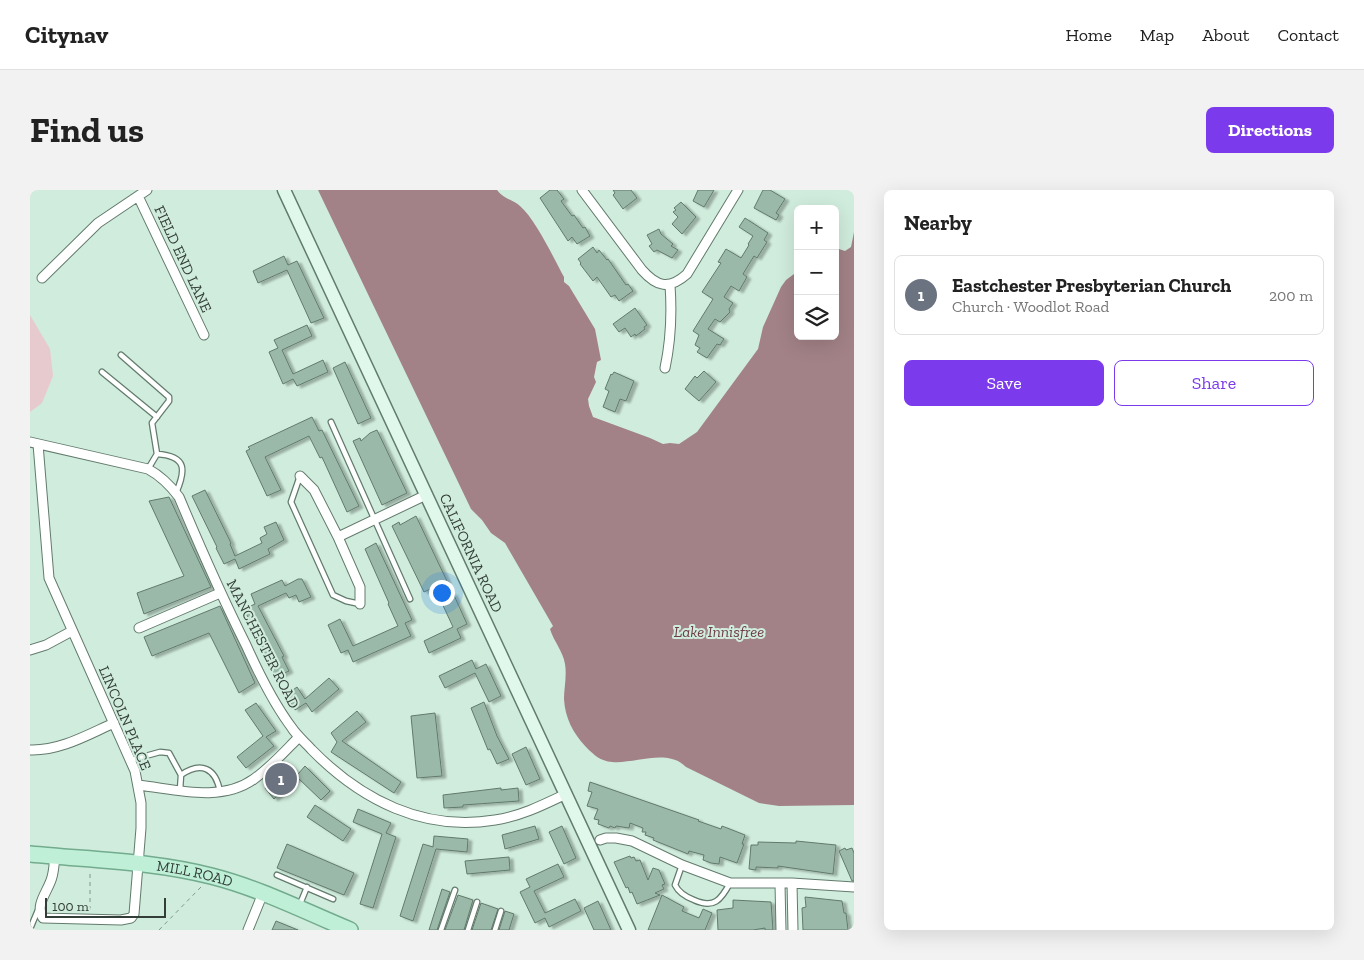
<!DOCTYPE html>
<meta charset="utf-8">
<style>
:root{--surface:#fff;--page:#f2f2f2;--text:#222;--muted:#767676;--line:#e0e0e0;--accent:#7c3aed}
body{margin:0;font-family:"Zilla Slab",serif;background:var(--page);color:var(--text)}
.controls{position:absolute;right:15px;top:15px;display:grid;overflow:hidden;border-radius:8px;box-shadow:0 5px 20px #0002}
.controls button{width:45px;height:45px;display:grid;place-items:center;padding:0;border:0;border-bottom:1px solid var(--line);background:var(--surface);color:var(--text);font:25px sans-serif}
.scale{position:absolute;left:15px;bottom:12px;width:121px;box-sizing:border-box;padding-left:5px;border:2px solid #333e38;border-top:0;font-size:14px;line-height:18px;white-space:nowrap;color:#333e38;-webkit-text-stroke:4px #d0ecdc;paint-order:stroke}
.you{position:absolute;left:411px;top:402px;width:18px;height:18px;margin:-12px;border:4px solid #fff;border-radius:50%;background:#1a73e8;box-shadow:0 0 0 8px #1a73e833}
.badge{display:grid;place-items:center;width:32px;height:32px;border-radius:50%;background:var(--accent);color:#fff;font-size:16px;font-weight:700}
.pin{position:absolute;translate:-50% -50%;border:2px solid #fff;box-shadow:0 1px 5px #0006}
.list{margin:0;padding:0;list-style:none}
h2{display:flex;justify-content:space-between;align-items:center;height:65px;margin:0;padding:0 20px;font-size:21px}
h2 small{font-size:16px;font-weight:400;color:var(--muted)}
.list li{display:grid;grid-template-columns:32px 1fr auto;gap:15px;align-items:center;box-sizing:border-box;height:80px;margin:0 10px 10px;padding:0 10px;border:1px solid var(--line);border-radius:8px}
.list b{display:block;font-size:19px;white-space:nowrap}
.list p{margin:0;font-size:16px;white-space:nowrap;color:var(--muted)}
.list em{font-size:16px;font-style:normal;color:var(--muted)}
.actions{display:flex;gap:10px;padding:15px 20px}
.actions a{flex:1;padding:11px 0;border:1px solid var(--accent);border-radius:8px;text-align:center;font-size:18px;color:var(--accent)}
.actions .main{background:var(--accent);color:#fff}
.icon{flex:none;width:28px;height:28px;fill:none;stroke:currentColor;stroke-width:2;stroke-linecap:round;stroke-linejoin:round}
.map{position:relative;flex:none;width:824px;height:740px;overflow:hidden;border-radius:8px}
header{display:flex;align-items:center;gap:30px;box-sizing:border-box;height:70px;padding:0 25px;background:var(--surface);border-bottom:1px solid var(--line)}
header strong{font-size:24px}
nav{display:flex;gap:28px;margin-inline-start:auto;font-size:18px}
.intro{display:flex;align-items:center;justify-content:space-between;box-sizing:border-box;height:120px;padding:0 30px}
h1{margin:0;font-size:35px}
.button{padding:12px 22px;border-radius:8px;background:var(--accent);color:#fff;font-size:18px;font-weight:700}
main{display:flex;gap:30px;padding:0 30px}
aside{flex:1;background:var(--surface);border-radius:8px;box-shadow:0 5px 20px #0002}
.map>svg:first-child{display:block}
.green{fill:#e7cace}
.water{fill:#a28286}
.building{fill:#9bb9a9;stroke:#617a6c;filter:url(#shadow)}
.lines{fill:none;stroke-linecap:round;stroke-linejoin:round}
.lane-casing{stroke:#627b6d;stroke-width:7}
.street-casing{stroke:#627b6d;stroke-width:11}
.secondary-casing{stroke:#627b6d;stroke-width:15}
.primary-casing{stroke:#73ab8e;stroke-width:18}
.path{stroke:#82968b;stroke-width:1;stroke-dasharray:4 4;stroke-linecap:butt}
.lane{stroke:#fff;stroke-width:4.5}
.street{stroke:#fff;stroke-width:9}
.secondary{stroke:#dff8eb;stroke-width:12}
.primary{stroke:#bff0d7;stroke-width:15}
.labels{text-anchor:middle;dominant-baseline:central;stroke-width:4;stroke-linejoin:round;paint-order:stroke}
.street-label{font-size:15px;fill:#333e38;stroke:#d0ecdc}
.water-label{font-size:16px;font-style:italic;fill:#6e3d46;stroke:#d0ecdc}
</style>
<header>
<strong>Citynav</strong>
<nav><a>Home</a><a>Map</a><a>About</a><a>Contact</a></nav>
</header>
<div class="intro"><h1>Find us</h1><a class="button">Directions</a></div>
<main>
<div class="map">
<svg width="824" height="740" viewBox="0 0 824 740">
<defs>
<filter id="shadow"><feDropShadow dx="4" dy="2" stdDeviation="1" flood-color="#0004"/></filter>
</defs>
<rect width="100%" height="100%" fill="#d0ecdc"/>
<path class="green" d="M 0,125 L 20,159 L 23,186 L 12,213 L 0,222 Z"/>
<path class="water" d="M 288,0 L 467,0 C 475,10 482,9 490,16 C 506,30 523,67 534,87 L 534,92 L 539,96 L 565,139 L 571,170 L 567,172 L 564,187 L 566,192 L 558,209 L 559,216 L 563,227 L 620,248 L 633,254 L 640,253 L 649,254 L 667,242 L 728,159 L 733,137 L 751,97 L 756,90 L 768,81 L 768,146 L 805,146 L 805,60 L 809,59 L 815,61 L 821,57 L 824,42 L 824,615 L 749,616 L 729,613 L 656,577 C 637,558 606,574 582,572 C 570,571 564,565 556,557 C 543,543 535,528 534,509 C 534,498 537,486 535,474 C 533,461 524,452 520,439 L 523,436 L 475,353 L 461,343 L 452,330 L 441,319 Z"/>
<path class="building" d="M 520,0 L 527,0 L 534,9 L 531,11 L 542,26 L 544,25 L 553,38 L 555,37 L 560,46 L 547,54 L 542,47 L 538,51 L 510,8 Z
M 583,0 L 601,0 L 607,8 L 593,19 L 583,5 L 585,3 Z
M 668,0 L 684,0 L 674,17 L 663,11 Z
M 733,0 L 740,0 L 755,9 L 746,23 L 749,25 L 746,30 L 724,18 Z
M 651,12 L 666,27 L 652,44 L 642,34 L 648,27 L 643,22 L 646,20 L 644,18 Z
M 715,28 L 738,43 L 734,50 L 737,52 L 727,68 L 724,66 L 713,84 L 717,87 L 709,101 L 701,96 L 694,107 L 703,113 L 699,119 L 700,122 L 690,132 L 685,129 L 678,139 L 694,149 L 690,155 L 687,154 L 677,168 L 667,162 L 670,158 L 665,155 L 669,145 L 663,141 L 683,109 L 672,102 L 691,73 L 688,72 L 696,59 L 711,68 L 719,55 L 718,54 L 723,46 L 709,37 Z
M 629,39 L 631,44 L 643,54 L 641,56 L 648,60 L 642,68 L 627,60 L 624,62 L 619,56 L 622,54 L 617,45 Z
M 563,57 L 567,63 L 569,60 L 577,70 L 578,69 L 596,95 L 598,94 L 603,101 L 589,111 L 585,105 L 581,107 L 567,87 L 563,91 L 550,74 L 551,73 L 548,69 Z
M 254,66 L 258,75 L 267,71 L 294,128 L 281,133 L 257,80 L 228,93 L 223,81 Z
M 605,118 L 617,135 L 614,137 L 615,139 L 606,146 L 605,144 L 601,147 L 595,138 L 589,142 L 583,134 Z
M 277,135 L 282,146 L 252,160 L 263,184 L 293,170 L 298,182 L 267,196 L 263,189 L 253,194 L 239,162 L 248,158 L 244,150 Z
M 315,172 L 341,228 L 328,234 L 303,178 Z
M 674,181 L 686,192 L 669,211 L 655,199 L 665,186 L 667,188 Z
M 584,182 L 604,191 L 596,211 L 590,209 L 585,222 L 573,217 L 579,201 L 575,199 L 581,184 L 582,185 Z
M 282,227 L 289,241 L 292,240 L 329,316 L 317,322 L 292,267 L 290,268 L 279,246 L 235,267 L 251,300 L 237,306 L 216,261 L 220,259 L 218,257 Z
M 347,240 L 377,303 L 352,315 L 323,251 L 330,248 L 331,251 L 340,243 Z
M 175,300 L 201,353 L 200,354 L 205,366 L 232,353 L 230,348 L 237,344 L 234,337 L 246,332 L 254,350 L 238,359 L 240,364 L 209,379 L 205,369 L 194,374 L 186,358 L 187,357 L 162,306 Z
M 139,307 L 181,397 L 114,424 L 107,403 L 154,386 L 119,311 Z
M 386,326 L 417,391 L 394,402 L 362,336 L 369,332 L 370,335 Z
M 346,353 L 382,430 L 375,433 L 381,446 L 323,472 L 318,460 L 311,463 L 298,435 L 310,429 L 323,456 L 368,436 L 358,414 L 359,413 L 335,359 Z
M 268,389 L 272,389 L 281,407 L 269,412 L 266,405 L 259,408 L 256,403 L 228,416 L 254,466 L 252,467 L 259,481 L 246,487 L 214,419 L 225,414 L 221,404 L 252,390 L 255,396 Z
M 423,403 L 437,434 L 427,439 L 431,448 L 399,463 L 394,451 L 423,437 L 410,409 Z
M 190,416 L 225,493 L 209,503 L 179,443 L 122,466 L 114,447 Z
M 442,470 L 446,479 L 456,474 L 471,506 L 459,512 L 445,483 L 415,498 L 409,486 Z
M 299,488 L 309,499 L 282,522 L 276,513 L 265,520 L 256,505 L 267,497 L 275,509 Z
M 454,512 L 467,546 L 479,569 L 467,574 L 460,559 L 458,560 L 441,518 Z
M 226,513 L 246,541 L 236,547 L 244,556 L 216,578 L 207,567 L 233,546 L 215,520 Z
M 327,521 L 336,532 L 312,551 L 371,592 L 364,603 L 301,562 L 307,552 L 301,543 Z
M 405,523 L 412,586 L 387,588 L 381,526 Z
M 496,557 L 510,589 L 496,595 L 482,564 Z
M 275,576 L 300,601 L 291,610 L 268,588 L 244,609 L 235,598 L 261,577 L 268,584 Z
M 560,592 L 669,630 L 668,631 L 691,639 L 692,636 L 715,645 L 712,654 L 714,654 L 707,673 L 690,667 L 689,674 L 681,673 L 673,670 L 674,665 L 659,661 L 658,664 L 623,650 L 624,648 L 615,645 L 616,642 L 612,642 L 613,638 L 600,633 L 599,638 L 586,636 L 585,638 L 580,636 L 579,638 L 568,634 L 569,630 L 564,629 L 568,619 L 557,616 L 562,602 L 558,601 Z
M 471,598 L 471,600 L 488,598 L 489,611 L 433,615 L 433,617 L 414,618 L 413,605 Z
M 285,615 L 321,639 L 313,651 L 277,627 Z
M 328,619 L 361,633 L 356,643 L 366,647 L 343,718 L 330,714 L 352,644 L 323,632 Z
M 505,636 L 509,649 L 475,659 L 472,645 Z
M 532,636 L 546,668 L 534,674 L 519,642 Z
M 404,646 L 438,649 L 437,662 L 406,659 L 383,731 L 370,726 L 393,654 L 403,657 Z
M 766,651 L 806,655 L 803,684 L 748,676 L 748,678 L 726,677 L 726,680 L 719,679 L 721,655 L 728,655 L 728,652 L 766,653 Z
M 257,654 L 324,683 L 314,705 L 247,678 Z
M 815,658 L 816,660 L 822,658 L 824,663 L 824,691 L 822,691 L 809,661 Z
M 600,666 L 601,668 L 604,667 L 606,671 L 610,670 L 618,690 L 623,678 L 629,680 L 635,694 L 632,695 L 634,699 L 625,703 L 630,705 L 607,714 L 602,702 L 600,703 L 598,697 L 596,698 L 584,672 Z
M 479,667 L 480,680 L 437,684 L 435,671 Z
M 528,674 L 534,687 L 504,701 L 515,723 L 545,709 L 551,721 L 519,737 L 515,728 L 505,733 L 490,702 L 500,697 L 496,689 Z
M 412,699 L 420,702 L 407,740 L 399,740 Z
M 428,705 L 443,710 L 434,740 L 415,740 Z
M 632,705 L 654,717 L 652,721 L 669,728 L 673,719 L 682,723 L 675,740 L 618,740 Z
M 775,707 L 812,711 L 814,723 L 816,723 L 818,740 L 773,740 L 772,718 L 776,717 Z
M 703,710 L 741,712 L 743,740 L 735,740 L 735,738 L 723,740 L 688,740 L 687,720 L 703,718 Z
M 568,711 L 573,722 L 581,740 L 564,740 L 554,718 Z
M 451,713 L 468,719 L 461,740 L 442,740 Z
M 475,721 L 484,724 L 479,740 L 469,740 Z
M 246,731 L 268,740 L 242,740 Z"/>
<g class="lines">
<defs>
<path id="lane" d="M 91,165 L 139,207 L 139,211 L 122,233 L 127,264
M 72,182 L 127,227
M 301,232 L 380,409
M 118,279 L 127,264 C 157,266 156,280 146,303
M 270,286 L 261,312 L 303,405 L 316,411 L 330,414
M 101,570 L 130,562 L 139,563 L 151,585 L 150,600
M 151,585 C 171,571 186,578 190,602
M 652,675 L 645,695 C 649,703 656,707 664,710 C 684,719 691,710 700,693
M 247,685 L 303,709
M 270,714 L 277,697
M 0,739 L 8,720
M 411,740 L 425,700
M 438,740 L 447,712
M 465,740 L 471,721"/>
<path id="street" d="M 552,0 L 612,80 C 627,97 639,100 657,84 L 708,0
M 108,6 L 174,145
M 12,88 L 68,33 L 117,0
M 635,178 C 641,150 642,123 640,95
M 0,252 L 118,279 C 131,286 140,295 149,307 C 170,357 192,407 216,455 C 229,484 243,513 262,538 C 267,546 276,553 282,560 C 331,610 394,642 465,630 C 491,626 513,615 536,604
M 8,254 L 19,388 L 105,581 L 111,613 L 111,638 L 104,724 L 101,728 L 91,730 L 13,728 C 4,715 19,700 22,687 C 24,680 24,673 25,667
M 270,286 L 284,300 L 308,347 L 330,397 L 330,414
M 308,347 L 396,305
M 109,438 L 190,403
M 0,460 L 16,455 L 42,441
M 0,560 C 30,561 57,545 84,533
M 108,595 C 145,599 191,613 224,589 C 241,577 255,561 269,547
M 570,650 L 576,648 L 586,648 L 602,651 L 652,675 L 700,693 L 762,693 L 824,697
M 762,693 L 763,740
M 750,694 L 751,740
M 218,740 L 233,703"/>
<path id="secondary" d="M 254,0 L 599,740"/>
<g id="primary">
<path id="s1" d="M 0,664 C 60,670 123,671 181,686 C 229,698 274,721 320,740"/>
</g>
</defs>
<use href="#lane" class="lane-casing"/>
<use href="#street" class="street-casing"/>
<use href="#secondary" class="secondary-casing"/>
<use href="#primary" class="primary-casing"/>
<path class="path" d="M 60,720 L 60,682
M 129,740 L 171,697"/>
<use href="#lane" class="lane"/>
<use href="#street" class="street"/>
<use href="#secondary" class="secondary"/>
<use href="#primary" class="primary"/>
</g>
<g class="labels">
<g class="street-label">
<text transform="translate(153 69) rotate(65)">FIELD END LANE</text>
<text transform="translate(441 363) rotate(65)">CALIFORNIA ROAD</text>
<text transform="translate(233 454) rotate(63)">MANCHESTER ROAD</text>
<text transform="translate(95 528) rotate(67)">LINCOLN PLACE</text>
<text stroke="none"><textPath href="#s1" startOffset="166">MILL ROAD</textPath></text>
</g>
<g class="water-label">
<text x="689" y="441">Lake Innisfree</text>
</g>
</g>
</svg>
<div class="controls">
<button>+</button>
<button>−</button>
<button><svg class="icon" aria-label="layers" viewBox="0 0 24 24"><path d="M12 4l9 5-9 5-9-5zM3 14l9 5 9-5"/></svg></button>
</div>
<div class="scale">100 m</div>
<div class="you"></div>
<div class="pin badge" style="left:251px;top:589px;background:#6b7280">1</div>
</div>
<aside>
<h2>Nearby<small></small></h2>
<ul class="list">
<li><span class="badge" style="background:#6b7280">1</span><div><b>Eastchester Presbyterian Church</b><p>Church · Woodlot Road</p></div><em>200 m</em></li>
</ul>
<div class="actions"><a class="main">Save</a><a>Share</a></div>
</aside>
</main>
